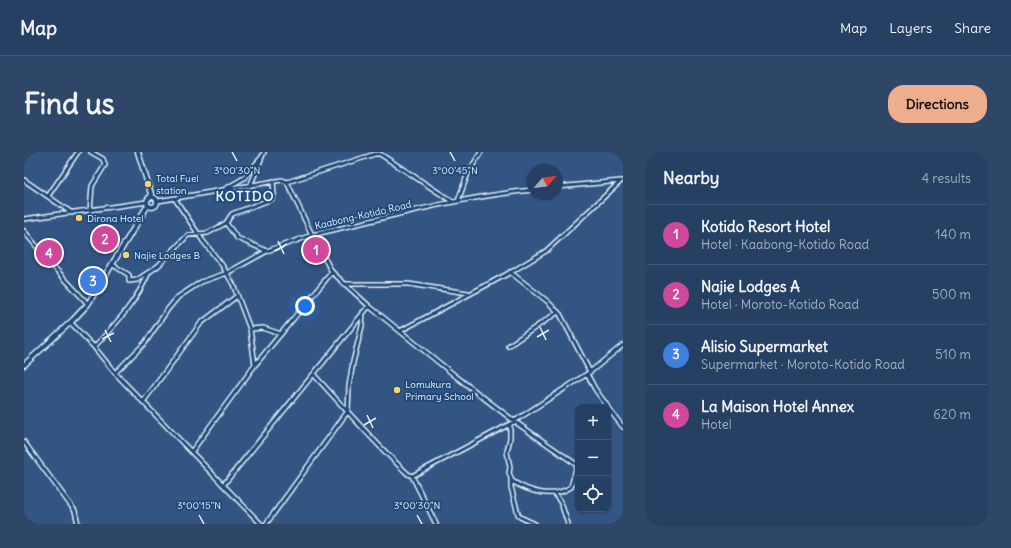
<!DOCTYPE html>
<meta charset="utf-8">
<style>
:root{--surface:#264063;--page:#2e4769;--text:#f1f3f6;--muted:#a4afbe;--line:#425978;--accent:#eead8d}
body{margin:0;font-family:Delius,sans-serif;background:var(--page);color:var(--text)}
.controls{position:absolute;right:12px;bottom:12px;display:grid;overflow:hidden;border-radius:8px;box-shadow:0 1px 3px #0004}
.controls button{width:36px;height:36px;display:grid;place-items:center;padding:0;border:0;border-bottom:1px solid var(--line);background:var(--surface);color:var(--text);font:20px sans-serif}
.compass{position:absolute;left:503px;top:12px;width:36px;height:36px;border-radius:50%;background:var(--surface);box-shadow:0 1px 3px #0004;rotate:63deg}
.you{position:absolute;left:281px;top:154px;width:14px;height:14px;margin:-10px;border:3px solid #fff;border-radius:50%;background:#1a73e8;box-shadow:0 0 0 6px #1a73e833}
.badge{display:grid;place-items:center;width:26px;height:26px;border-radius:50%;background:var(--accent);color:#fff;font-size:13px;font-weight:700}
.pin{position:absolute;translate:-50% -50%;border:2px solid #fff;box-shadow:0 1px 4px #0006}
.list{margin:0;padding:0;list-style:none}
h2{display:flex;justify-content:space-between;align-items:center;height:52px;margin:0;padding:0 16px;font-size:17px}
h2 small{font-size:13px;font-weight:400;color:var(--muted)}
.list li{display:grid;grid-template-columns:26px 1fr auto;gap:12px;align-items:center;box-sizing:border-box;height:60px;padding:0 16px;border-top:1px solid var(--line)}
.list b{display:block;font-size:15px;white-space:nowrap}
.list p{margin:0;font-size:13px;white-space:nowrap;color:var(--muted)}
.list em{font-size:13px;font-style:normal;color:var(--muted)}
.icon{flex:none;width:22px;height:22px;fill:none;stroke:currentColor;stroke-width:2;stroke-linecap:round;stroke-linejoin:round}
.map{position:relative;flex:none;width:599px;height:372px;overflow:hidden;border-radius:16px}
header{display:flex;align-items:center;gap:24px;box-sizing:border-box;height:56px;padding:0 20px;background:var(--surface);border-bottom:1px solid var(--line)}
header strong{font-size:19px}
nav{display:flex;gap:22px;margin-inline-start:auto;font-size:14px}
.intro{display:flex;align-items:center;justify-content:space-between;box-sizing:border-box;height:96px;padding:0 24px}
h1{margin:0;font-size:28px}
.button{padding:10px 18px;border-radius:16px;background:var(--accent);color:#111;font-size:14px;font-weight:700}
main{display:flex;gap:24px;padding:0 24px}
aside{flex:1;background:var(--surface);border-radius:16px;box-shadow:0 1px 3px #0004}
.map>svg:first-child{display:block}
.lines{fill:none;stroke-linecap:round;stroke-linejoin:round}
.minor-casing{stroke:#e8f1f8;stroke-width:6}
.major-casing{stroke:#e8f1f8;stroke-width:7}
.minor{stroke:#1f4a7a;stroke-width:3}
.major{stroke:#1f4a7a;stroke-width:4}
.ticks{fill:none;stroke:#e8f1f8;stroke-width:1.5}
.poi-dot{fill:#ffd166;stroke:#1f4a7a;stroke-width:1.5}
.labels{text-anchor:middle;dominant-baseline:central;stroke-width:4;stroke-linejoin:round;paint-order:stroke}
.poi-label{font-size:10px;fill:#e8f1f8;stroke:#1f4a7a;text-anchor:start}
.street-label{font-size:10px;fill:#e8f1f8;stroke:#1f4a7a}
.district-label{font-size:14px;font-weight:bold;letter-spacing:1px;fill:#e8f1f8;stroke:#1f4a7a}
.ticks-label{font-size:10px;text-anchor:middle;fill:#e8f1f8;stroke:#1f4a7a;stroke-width:4;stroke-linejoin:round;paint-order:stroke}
</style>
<header>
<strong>Map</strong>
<nav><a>Map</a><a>Layers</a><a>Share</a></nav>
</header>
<div class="intro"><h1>Find us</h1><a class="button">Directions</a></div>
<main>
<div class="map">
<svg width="599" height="372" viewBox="0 0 599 372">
<rect width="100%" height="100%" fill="#335584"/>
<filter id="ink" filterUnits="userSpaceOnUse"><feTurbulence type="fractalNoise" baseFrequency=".025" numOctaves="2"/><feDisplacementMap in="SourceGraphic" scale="8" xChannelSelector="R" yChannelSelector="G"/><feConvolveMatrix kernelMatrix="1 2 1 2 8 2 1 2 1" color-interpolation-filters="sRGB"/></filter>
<g filter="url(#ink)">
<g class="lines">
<defs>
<path id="minor" d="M 0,28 L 48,61
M 263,30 L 351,2 L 356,2 L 429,50
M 226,34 L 240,0
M 533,35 L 597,29
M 201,37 L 220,26 L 237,6
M 24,44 L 54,0
M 151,47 L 179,89 L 198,113 L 209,132 L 226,177 L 231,213
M 134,49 L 258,28 L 263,30 L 288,83 C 361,66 434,45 509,38
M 434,49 L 444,21 L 457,0
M 66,59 L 68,34 L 81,13 L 79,7 L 67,0
M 0,67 L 123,50
M 202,71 L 213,86 L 243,99
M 0,79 L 27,112 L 64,152
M 89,113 L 105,123 L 105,129 L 113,128 L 134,114 L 164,83 L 184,81 L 202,71 L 208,62 L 248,47 L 250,43 L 249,29
M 486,120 L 523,149 L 536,162 L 566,220
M 320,132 L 384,132 L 444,141
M 47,171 L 70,195 L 91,221 L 237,372
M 226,177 L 239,176 L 257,182
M 376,179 L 489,119 L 522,99 L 597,29
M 484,194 L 534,160
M 70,195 C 92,172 113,149 125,120
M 91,221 L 121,191 L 144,157 L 154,145 L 177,130 L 203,121 L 243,99 L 288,83 L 308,120 L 345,154 L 434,226 L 490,269 L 553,313 L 547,335 C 529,347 505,340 488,329 L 485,321 L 486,315 L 483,300 L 486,286 L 486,272
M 563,222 L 571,237 L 584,255
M 290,223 C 321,256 350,291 384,322 L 388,324 L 486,272 L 566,220 L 599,193
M 119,250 L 177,171 L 213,144
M 584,256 L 599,275
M 0,290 L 51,359 L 54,372
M 168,299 L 231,213 L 308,120
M 388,324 L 412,372
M 487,327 L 487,335 L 494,362 L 496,365 L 511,372
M 200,332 L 345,154
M 531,342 L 537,351 L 544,372
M 242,372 L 324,259 L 325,234 L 329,210 L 338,174 L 339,160"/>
<path id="major" d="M 114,0 L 128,45
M123 50a5 5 0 1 1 10 0a5 5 0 1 1-10 0Z
M 0,213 L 49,168 L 64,152 L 124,53"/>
</defs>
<use href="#minor" class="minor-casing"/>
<use href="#major" class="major-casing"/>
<use href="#minor" class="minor"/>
<use href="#major" class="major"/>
</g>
</g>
<path class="ticks" d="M 208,0 L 213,9M 426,0 L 431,9M 254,89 L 260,102M 251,99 L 263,92M 516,175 L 522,188M 81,178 L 87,190M 513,185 L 525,178M 78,187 L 90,181M 343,263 L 349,276M 340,273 L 352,266M 175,363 L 180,372M 393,363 L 398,372"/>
<g class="poi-dot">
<circle cx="124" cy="32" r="4"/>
<circle cx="55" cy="66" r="4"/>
<circle cx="102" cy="103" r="4"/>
<circle cx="373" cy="238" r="4"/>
</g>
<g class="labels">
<g class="poi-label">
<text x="132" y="26">Total Fuel<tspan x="132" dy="12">station</tspan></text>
<text x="63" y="66">Dirona Hotel</text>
<text x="110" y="103">Najie Lodges B</text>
<text x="381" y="232">Lomukura<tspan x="381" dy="12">Primary School</tspan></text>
</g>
<g class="street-label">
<text transform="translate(339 63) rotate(-13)">Kaabong-Kotido Road</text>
</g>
<g class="district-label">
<text x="221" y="44">KOTIDO</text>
</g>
</g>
<g class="ticks-label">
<text x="213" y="22">3°00'30"N</text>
<text x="431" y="22">3°00'45"N</text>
<text x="175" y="357">3°00'15"N</text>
<text x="393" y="357">3°00'30"N</text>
</g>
</svg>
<div class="controls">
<button>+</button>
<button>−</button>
<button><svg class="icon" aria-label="locate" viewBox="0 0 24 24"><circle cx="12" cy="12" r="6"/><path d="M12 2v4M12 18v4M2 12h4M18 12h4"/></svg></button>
</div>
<svg class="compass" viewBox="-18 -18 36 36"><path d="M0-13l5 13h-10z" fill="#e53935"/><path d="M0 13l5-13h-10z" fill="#a4afbe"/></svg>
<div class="you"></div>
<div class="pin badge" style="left:292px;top:98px;background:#d1479c">1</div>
<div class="pin badge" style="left:81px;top:87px;background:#d1479c">2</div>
<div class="pin badge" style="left:69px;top:129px;background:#3f7fe0">3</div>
<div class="pin badge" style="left:25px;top:101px;background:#d1479c">4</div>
</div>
<aside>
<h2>Nearby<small>4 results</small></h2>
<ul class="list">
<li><span class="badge" style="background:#d1479c">1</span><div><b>Kotido Resort Hotel</b><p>Hotel · Kaabong-Kotido Road</p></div><em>140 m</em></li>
<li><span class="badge" style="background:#d1479c">2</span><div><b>Najie Lodges A</b><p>Hotel · Moroto-Kotido Road</p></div><em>500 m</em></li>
<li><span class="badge" style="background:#3f7fe0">3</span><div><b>Alisio Supermarket</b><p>Supermarket · Moroto-Kotido Road</p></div><em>510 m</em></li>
<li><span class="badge" style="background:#d1479c">4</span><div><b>La Maison Hotel Annex</b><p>Hotel</p></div><em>620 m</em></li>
</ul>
</aside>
</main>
